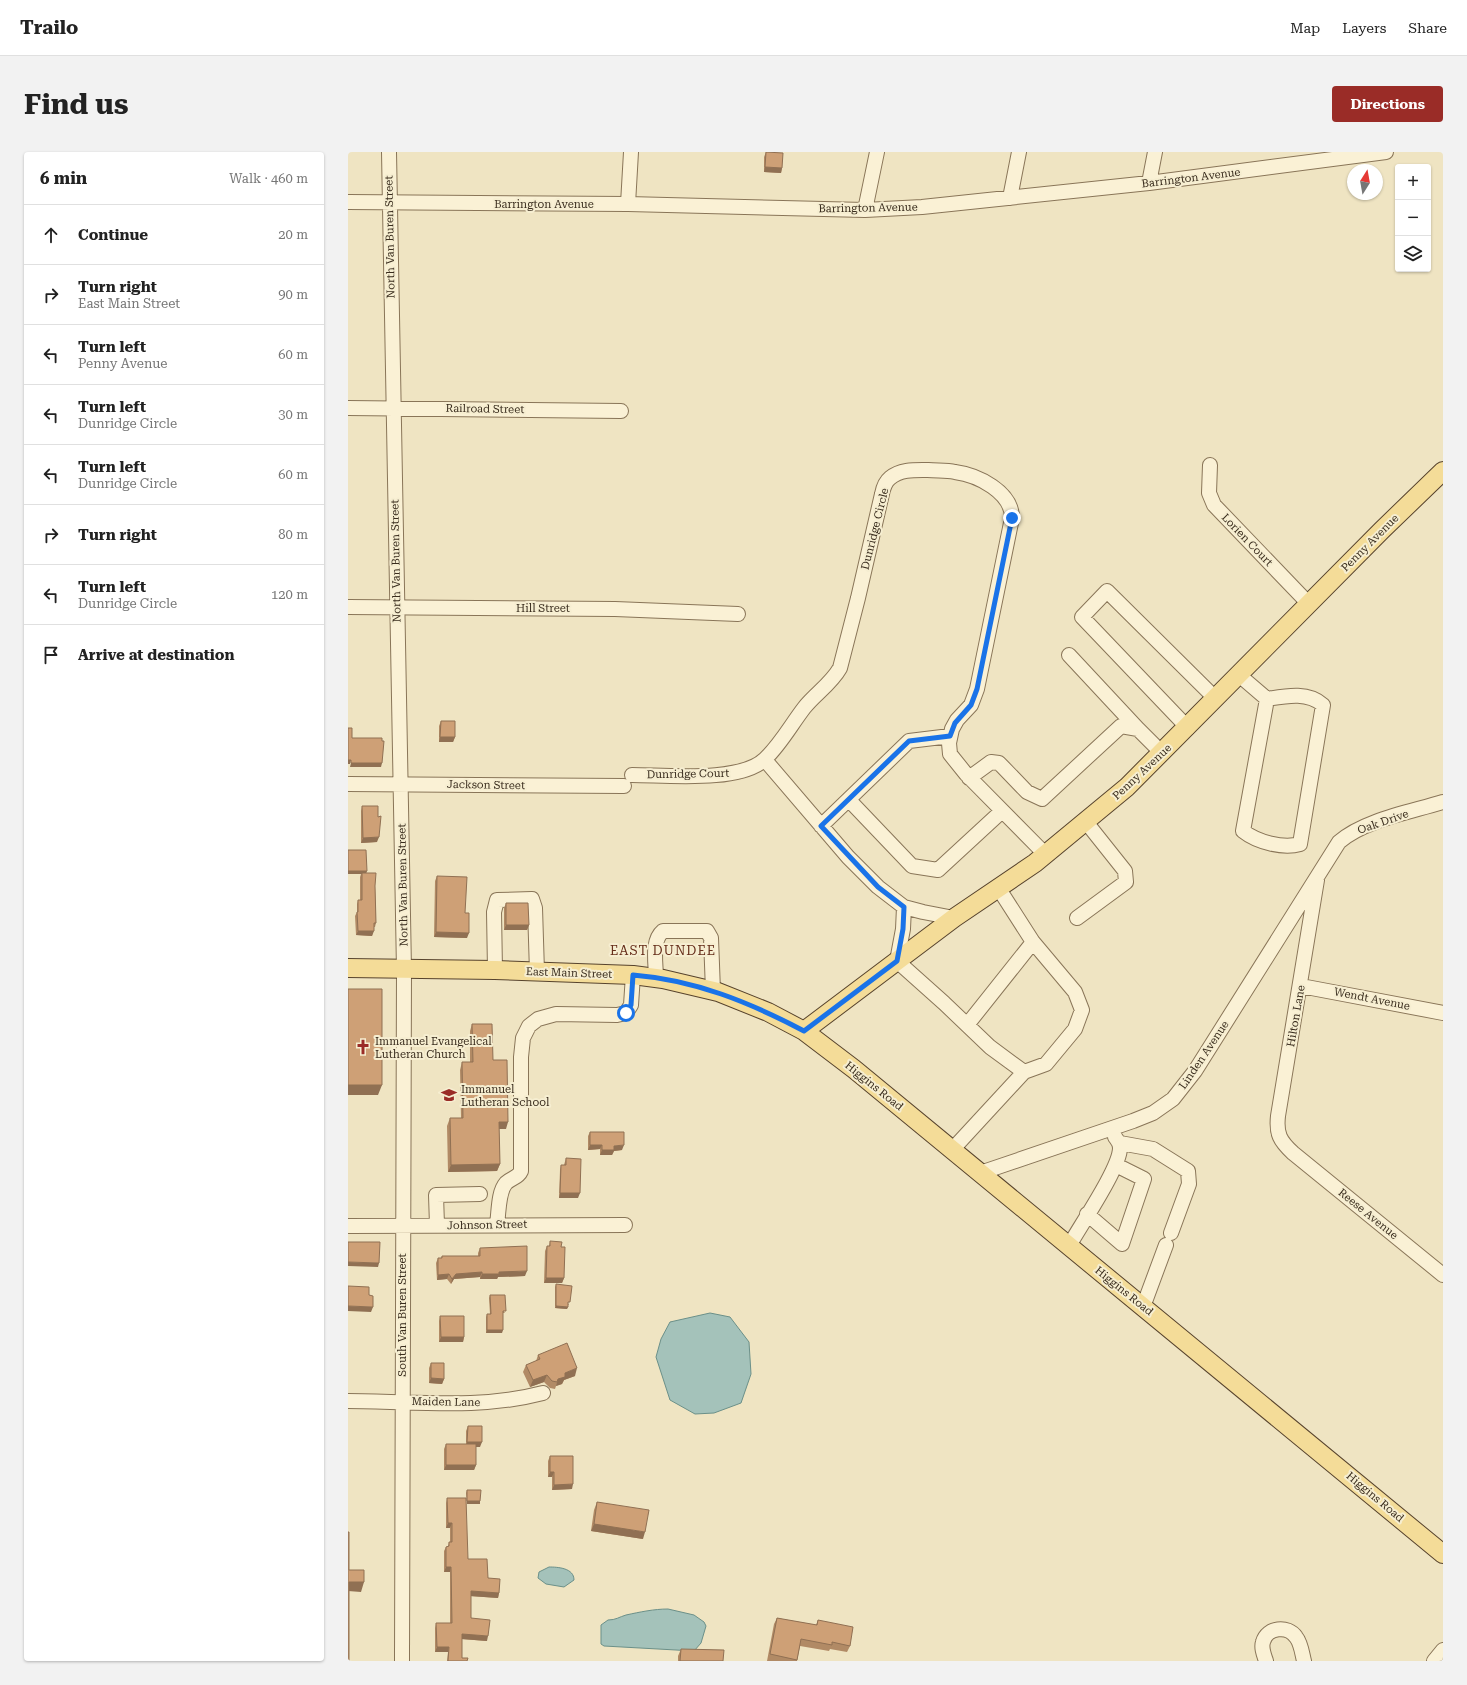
<!DOCTYPE html>
<meta charset="utf-8">
<style>
:root{--surface:#fff;--page:#f2f2f2;--text:#222;--muted:#767676;--line:#e0e0e0;--accent:#9a2c27}
body{margin:0;font-family:"Roboto Serif",serif;background:var(--page);color:var(--text)}
.controls{position:absolute;right:12px;top:12px;display:grid;overflow:hidden;border-radius:4px;box-shadow:0 1px 3px #0004}
.controls button{width:36px;height:36px;display:grid;place-items:center;padding:0;border:0;border-bottom:1px solid var(--line);background:var(--surface);color:var(--text);font:20px sans-serif}
.compass{position:absolute;left:999px;top:12px;width:36px;height:36px;border-radius:50%;background:var(--surface);box-shadow:0 1px 3px #0004;rotate:11deg}
.stop{position:absolute;width:12px;height:12px;margin:-9px;border:3px solid #1a73e8;border-radius:50%;background:#fff}
.stop.end{background:#1a73e8;border-color:#fff;box-shadow:0 1px 4px #0008}
.list{margin:0;padding:0;list-style:none}
h2{display:flex;justify-content:space-between;align-items:center;height:52px;margin:0;padding:0 16px;font-size:17px}
h2 small{font-size:13px;font-weight:400;color:var(--muted)}
.list li{display:grid;grid-template-columns:26px 1fr auto;gap:12px;align-items:center;box-sizing:border-box;height:60px;padding:0 16px;border-top:1px solid var(--line)}
.list b{display:block;font-size:15px;white-space:nowrap}
.list p{margin:0;font-size:13px;white-space:nowrap;color:var(--muted)}
.list em{font-size:13px;font-style:normal;color:var(--muted)}
.icon{flex:none;width:22px;height:22px;fill:none;stroke:currentColor;stroke-width:2;stroke-linecap:round;stroke-linejoin:round}
.map{position:relative;flex:none;width:1095px;height:1509px;overflow:hidden;border-radius:4px}
header{display:flex;align-items:center;gap:24px;box-sizing:border-box;height:56px;padding:0 20px;background:var(--surface);border-bottom:1px solid var(--line)}
header strong{font-size:19px}
nav{display:flex;gap:22px;margin-inline-start:auto;font-size:14px}
.intro{display:flex;align-items:center;justify-content:space-between;box-sizing:border-box;height:96px;padding:0 24px}
h1{margin:0;font-size:28px}
.button{padding:10px 18px;border-radius:4px;background:var(--accent);color:#fff;font-size:14px;font-weight:700}
main{display:flex;gap:24px;padding:0 24px}
aside{flex:1;background:var(--surface);border-radius:4px;box-shadow:0 1px 3px #0004}
.map>svg:first-child{display:block}
.water{fill:#a4c2ba;stroke:#6b9089}
.lines{fill:none;stroke-linecap:round;stroke-linejoin:round}
.minor-casing{stroke:#897558;stroke-width:16}
.major-casing{stroke:#57432d;stroke-width:20}
.minor{stroke:#faf1d5;stroke-width:14}
.major{stroke:#f4dc98;stroke-width:18}
.wall{fill:#b18a65}
.shaded-wall{fill:#907053}
.building{fill:#cea076;stroke:#907053}
.route{stroke:#1a73e8;stroke-width:5}
.labels{text-anchor:middle;dominant-baseline:central;stroke-width:4;stroke-linejoin:round;paint-order:stroke}
.street-label{font-size:11px;fill:#392c1d;stroke:#f6eed1}
.poi-label{font-size:11px;fill:#392c1d;stroke:#f6eed1;text-anchor:start}
.quarter-label{font-size:13px;letter-spacing:1px;fill:#672f1b;stroke:#f6eed1}
</style>
<header>
<strong>Trailo</strong>
<nav><a>Map</a><a>Layers</a><a>Share</a></nav>
</header>
<div class="intro"><h1>Find us</h1><a class="button">Directions</a></div>
<main>
<aside>
<h2>6 min<small>Walk · 460 m</small></h2>
<ul class="list">
<li><svg class="icon" aria-label="ahead" viewBox="0 0 24 24"><path d="M12 20V5M6 11l6-6 6 6"/></svg><div><b>Continue</b></div><em>20 m</em></li>
<li><svg class="icon" aria-label="right" viewBox="0 0 24 24"><path d="M7 20v-9h11M14 6l5 5-5 5"/></svg><div><b>Turn right</b><p>East Main Street</p></div><em>90 m</em></li>
<li><svg class="icon" aria-label="left" viewBox="0 0 24 24"><path d="M17 20v-9H6M10 6l-5 5 5 5"/></svg><div><b>Turn left</b><p>Penny Avenue</p></div><em>60 m</em></li>
<li><svg class="icon" aria-label="left" viewBox="0 0 24 24"><path d="M17 20v-9H6M10 6l-5 5 5 5"/></svg><div><b>Turn left</b><p>Dunridge Circle</p></div><em>30 m</em></li>
<li><svg class="icon" aria-label="left" viewBox="0 0 24 24"><path d="M17 20v-9H6M10 6l-5 5 5 5"/></svg><div><b>Turn left</b><p>Dunridge Circle</p></div><em>60 m</em></li>
<li><svg class="icon" aria-label="right" viewBox="0 0 24 24"><path d="M7 20v-9h11M14 6l5 5-5 5"/></svg><div><b>Turn right</b></div><em>80 m</em></li>
<li><svg class="icon" aria-label="left" viewBox="0 0 24 24"><path d="M17 20v-9H6M10 6l-5 5 5 5"/></svg><div><b>Turn left</b><p>Dunridge Circle</p></div><em>120 m</em></li>
<li><svg class="icon" aria-label="arrive" viewBox="0 0 24 24"><path d="M6 21V4h12l-3 4 3 4H6"/></svg><div><b>Arrive at destination</b></div></li>
</ul>
</aside>
<div class="map">
<svg width="1095" height="1509" viewBox="0 0 1095 1509">
<rect width="100%" height="100%" fill="#efe4c2"/>
<path class="water" d="M 362,1161 L 382,1165 L 401,1190 L 403,1222 L 393,1251 L 366,1261 L 347,1262 L 322,1248 L 308,1205 L 313,1187 L 322,1170 Z
M 201,1415 C 210,1415 226,1416 226,1428 L 216,1435 L 198,1432 L 190,1426 L 191,1420 Z
M 320,1457 L 346,1463 L 356,1470 L 358,1474 L 353,1491 L 346,1499 L 256,1494 L 253,1492 L 253,1473 L 260,1468 C 268,1468 271,1465 278,1463 C 292,1460 306,1457 320,1457 Z"/>
<g class="lines">
<defs>
<path id="minor" d="M 41,0 L 56,818 L 54,1509
M 801,31 L 807,0
M 662,46 L 671,0
M 0,50 L 280,52 L 517,58 L 574,55 L 801,31 L 1038,0
M 280,52 L 283,0
M 517,58 L 529,0
M 0,256 L 273,259
M 862,313 L 861,341 L 866,353 L 961,452
M 0,455 L 267,457 L 390,462
M 721,503 L 790,577
M 891,523 L 919,547 C 937,544 960,539 975,553 L 952,692 C 935,697 909,690 895,679 L 919,547
M 840,576 L 734,465 L 759,439 L 868,547
M 417,608 L 500,705 L 530,735 L 556,755 L 575,760 L 606,766
M 284,623 C 318,623 392,631 417,607 C 432,593 443,573 456,556 C 467,542 483,532 492,516 L 510,446 L 534,342 C 535,337 537,330 542,326 C 553,317 567,318 580,318 C 589,319 598,318 607,320 C 630,323 664,340 664,366 L 629,537 L 623,553 L 609,568 L 604,577 L 601,591 L 602,602 L 618,622 L 698,703
M 621,626 L 643,610 L 651,611 L 679,640 L 694,647 L 773,574 L 790,577 L 814,601
M 0,632 L 276,634
M 501,648 L 564,714 L 590,718 L 654,659
M 473,674 L 561,589 L 602,584
M 969,728 L 930,964 C 928,982 932,989 945,1001 L 1095,1123
M 556,755 L 555,777 L 549,809 L 596,851 L 642,895 L 676,920 L 604,998
M 729,766 L 778,730 L 777,719 L 738,670
M 147,818 L 146,760 L 149,748 L 184,747 L 187,756 L 189,820
M 308,826 C 308,811 303,789 315,779 L 359,779 L 363,786 L 365,839
M 953,834 L 1095,861
M 619,873 L 685,790 L 651,737
M 676,920 L 698,912 L 727,877 L 734,858 L 727,840 L 685,790
M 772,991 L 805,997 L 840,1019 L 841,1032 L 823,1081
M 632,1021 L 785,969 L 805,961 L 825,947 L 847,919 L 991,690 C 1016,668 1063,660 1095,650
M 739,1062 L 774,1092 L 796,1027 L 768,1013
M 149,1072 C 151,1060 150,1040 158,1031 C 163,1026 170,1026 173,1019 L 173,905 L 175,886 L 181,874 L 190,867 L 208,862 L 269,863 L 278,861 L 283,853 L 285,823
M 89,1073 L 88,1043 L 132,1042
M 0,1074 L 277,1073
M 721,1094 C 732,1074 772,1016 772,996 C 772,991 770,989 767,985
M 795,1155 L 818,1093
M 0,1249 C 66,1249 130,1258 195,1241
M 918,1509 C 916,1503 913,1496 915,1490 C 919,1475 940,1473 948,1485 C 953,1491 954,1501 956,1509
M 1086,1509 L 1095,1498"/>
<path id="major" d="M 0,816 L 147,818 L 285,823 L 315,827 L 370,840 L 420,860 L 456,879 L 506,917 L 1095,1402
M 456,879 L 606,766 L 687,711 L 779,635 L 1034,378 L 1095,319"/>
</defs>
<use href="#minor" class="minor-casing"/>
<use href="#major" class="major-casing"/>
<use href="#minor" class="minor"/>
<use href="#major" class="major"/>
</g>
<path class="wall" d="M 418,0 L 434,16 L 433,21 L 416,20 L 416,5 Z
M 93,569 L 107,585 L 105,590 L 91,590 L 91,574 Z
M 14,654 L 29,690 L 13,691 L 13,659 Z
M 18,721 L 27,734 L 28,771 L 27,775 L 26,775 L 24,784 L 8,783 L 7,764 L 9,760 L 9,752 L 10,748 L 12,748 L 12,725 L 13,722 Z
M 89,724 L 117,761 L 119,786 L 86,785 L 87,729 Z
M 158,751 L 181,773 L 179,778 L 156,778 L 156,756 Z
M 124,872 L 145,908 L 158,977 L 151,977 L 152,1012 L 149,1019 L 100,1020 L 99,974 L 102,966 L 113,966 L 112,918 L 114,910 L 122,910 L 122,879 Z
M 242,980 L 274,998 L 266,999 L 264,1003 L 252,1003 L 252,997 L 240,998 L 240,984 Z
M 218,1006 L 230,1046 L 211,1046 L 212,1018 L 213,1013 L 216,1013 Z
M 202,1089 L 213,1095 L 216,1126 L 214,1131 L 196,1131 L 197,1099 L 199,1094 L 201,1094 Z
M 132,1096 L 177,1124 L 150,1125 L 149,1127 L 132,1127 L 132,1125 L 106,1127 L 103,1132 L 99,1127 L 89,1128 L 88,1111 L 90,1106 L 93,1106 L 94,1104 L 130,1104 L 130,1101 Z
M 208,1132 L 221,1153 L 220,1153 L 219,1157 L 207,1156 L 207,1135 Z
M 142,1143 L 157,1161 L 155,1161 L 154,1181 L 138,1181 L 138,1165 L 139,1162 L 142,1162 L 141,1146 Z
M 92,1164 L 116,1185 L 115,1190 L 91,1190 L 91,1169 Z
M 190,1203 L 227,1224 L 216,1228 L 214,1232 L 208,1234 L 207,1237 L 202,1236 L 196,1230 L 182,1235 L 175,1220 L 178,1213 L 188,1209 Z
M 83,1211 L 96,1227 L 94,1232 L 81,1231 L 81,1216 Z
M 120,1274 L 132,1295 L 128,1295 L 128,1313 L 126,1318 L 96,1318 L 96,1297 L 98,1292 L 118,1292 L 118,1279 Z
M 202,1304 L 224,1337 L 204,1338 L 204,1325 L 200,1325 L 200,1309 Z
M 119,1338 L 132,1349 L 132,1352 L 119,1352 L 118,1341 Z
M 99,1346 L 120,1407 L 140,1426 L 151,1441 L 150,1446 L 123,1444 L 123,1466 L 139,1489 L 114,1487 L 114,1506 L 119,1509 L 99,1509 L 100,1500 L 87,1500 L 87,1476 L 88,1471 L 102,1471 L 102,1420 L 96,1420 L 96,1399 L 98,1395 L 100,1394 L 101,1390 L 102,1390 L 102,1376 L 98,1376 L 98,1351 Z
M 249,1350 L 295,1387 L 243,1379 L 246,1358 Z
M 429,1466 L 468,1473 L 470,1468 L 502,1494 L 499,1500 L 482,1497 L 481,1499 L 452,1494 L 449,1509 L 419,1509 L 426,1472 Z
M 333,1497 L 375,1509 L 330,1509 L 330,1504 Z"/>
<path class="shaded-wall" d="M 417,15 L 434,16 L 433,21 L 416,20 Z
M 92,585 L 107,585 L 105,590 L 91,590 Z
M 0,608 L 3,608 L 2,612 L 0,612 Z
M 3,611 L 34,611 L 33,615 L 2,615 Z
M 31,685 L 29,690 L 13,691 L 15,686 Z
M 0,719 L 19,719 L 18,722 L 0,722 Z
M 158,773 L 181,773 L 179,778 L 156,778 Z
M 10,779 L 26,779 L 24,784 L 8,783 Z
M 88,780 L 121,781 L 119,786 L 86,785 Z
M 0,933 L 34,933 L 30,943 L 0,943 Z
M 151,970 L 160,970 L 158,977 L 148,977 Z
M 242,993 L 254,993 L 252,997 L 240,998 Z
M 276,993 L 274,998 L 266,999 L 264,1003 L 252,1003 L 254,998 L 266,994 Z
M 152,1012 L 149,1019 L 100,1020 L 103,1013 Z
M 212,1041 L 232,1041 L 230,1046 L 211,1046 Z
M 0,1110 L 31,1111 L 30,1115 L 0,1114 Z
M 179,1119 L 177,1124 L 150,1125 L 149,1127 L 132,1127 L 134,1122 L 151,1120 Z
M 134,1120 L 132,1125 L 106,1127 L 103,1132 L 104,1127 L 108,1122 Z
M 101,1122 L 99,1127 L 89,1128 L 90,1123 Z
M 198,1126 L 216,1126 L 214,1131 L 196,1131 Z
M 0,1154 L 25,1155 L 23,1160 L 0,1159 Z
M 208,1154 L 220,1155 L 219,1157 L 207,1156 Z
M 139,1178 L 155,1178 L 154,1181 L 138,1181 Z
M 93,1185 L 116,1185 L 115,1190 L 91,1190 Z
M 229,1216 L 227,1224 L 216,1228 L 214,1232 L 208,1234 L 210,1227 L 217,1221 Z
M 199,1223 L 196,1230 L 182,1235 L 185,1228 Z
M 83,1226 L 96,1227 L 94,1232 L 81,1231 Z
M 119,1290 L 134,1290 L 132,1295 L 118,1295 Z
M 98,1313 L 128,1313 L 126,1318 L 96,1318 Z
M 202,1320 L 206,1320 L 204,1325 L 200,1325 Z
M 225,1332 L 224,1337 L 204,1338 L 206,1333 Z
M 119,1349 L 132,1349 L 132,1352 L 119,1352 Z
M 100,1371 L 104,1371 L 102,1376 L 98,1376 Z
M 246,1372 L 297,1380 L 295,1387 L 243,1379 Z
M 98,1415 L 103,1415 L 102,1420 L 96,1420 Z
M 1,1430 L 16,1430 L 13,1440 L 0,1439 Z
M 123,1439 L 151,1441 L 150,1446 L 121,1444 Z
M 114,1482 L 140,1484 L 139,1489 L 113,1487 Z
M 89,1495 L 101,1495 L 100,1500 L 87,1500 Z"/>
<path class="building" d="M 418,0 L 435,1 L 434,16 L 417,15 Z
M 93,569 L 107,569 L 107,585 L 92,585 Z
M 0,576 L 4,576 L 4,586 L 34,586 L 34,589 L 36,589 L 34,611 L 3,611 L 3,608 L 0,608 Z
M 14,654 L 30,654 L 30,665 L 33,664 L 31,685 L 15,686 Z
M 0,698 L 18,698 L 19,719 L 0,719 Z
M 14,721 L 28,721 L 27,734 L 28,771 L 26,771 L 26,779 L 10,779 L 9,760 L 10,760 L 10,748 L 14,748 Z
M 89,724 L 119,725 L 117,761 L 121,761 L 121,781 L 88,780 Z
M 158,751 L 180,751 L 181,773 L 158,773 Z
M 0,837 L 34,837 L 34,933 L 0,933 Z
M 124,872 L 144,872 L 145,908 L 159,908 L 160,970 L 151,970 L 152,1012 L 103,1013 L 102,966 L 115,966 L 114,910 L 125,910 Z
M 242,980 L 276,980 L 276,993 L 266,994 L 266,998 L 254,998 L 254,993 L 242,993 Z
M 218,1006 L 233,1007 L 232,1041 L 212,1041 L 213,1013 L 218,1013 Z
M 202,1089 L 214,1090 L 213,1095 L 217,1095 L 216,1126 L 198,1126 L 199,1094 L 202,1094 Z
M 0,1090 L 32,1090 L 31,1111 L 0,1110 Z
M 179,1094 L 179,1119 L 151,1120 L 151,1122 L 134,1122 L 134,1120 L 108,1122 L 104,1127 L 101,1122 L 90,1123 L 90,1106 L 94,1106 L 94,1104 L 132,1104 L 132,1096 Z
M 208,1132 L 224,1134 L 222,1150 L 220,1150 L 220,1155 L 208,1154 Z
M 0,1134 L 21,1135 L 21,1143 L 25,1144 L 25,1155 L 0,1154 Z
M 142,1143 L 157,1143 L 158,1159 L 155,1159 L 155,1178 L 139,1178 L 139,1162 L 143,1162 Z
M 92,1164 L 116,1164 L 116,1185 L 93,1185 Z
M 219,1191 L 229,1216 L 217,1221 L 217,1225 L 210,1227 L 209,1230 L 204,1229 L 199,1223 L 185,1228 L 178,1213 L 192,1207 L 190,1203 Z
M 83,1211 L 96,1211 L 96,1227 L 83,1226 Z
M 120,1274 L 134,1274 L 134,1290 L 119,1290 Z
M 98,1292 L 128,1292 L 128,1313 L 98,1313 Z
M 202,1304 L 225,1304 L 225,1332 L 206,1333 L 206,1320 L 202,1320 Z
M 119,1338 L 133,1338 L 132,1349 L 119,1349 Z
M 99,1346 L 118,1346 L 120,1407 L 139,1407 L 140,1426 L 152,1427 L 151,1441 L 123,1439 L 123,1466 L 142,1468 L 140,1484 L 114,1482 L 114,1506 L 120,1506 L 119,1509 L 100,1509 L 101,1495 L 89,1495 L 88,1471 L 104,1471 L 103,1415 L 98,1415 L 98,1395 L 101,1394 L 101,1390 L 104,1390 L 104,1371 L 100,1371 Z
M 249,1350 L 301,1358 L 297,1380 L 246,1372 Z
M 0,1380 L 1,1380 L 1,1418 L 16,1418 L 16,1430 L 1,1430 L 1,1509 L 0,1509 Z
M 429,1466 L 469,1473 L 470,1468 L 505,1475 L 502,1494 L 484,1490 L 484,1493 L 453,1487 L 449,1508 L 422,1502 Z
M 333,1497 L 376,1498 L 375,1509 L 332,1509 Z"/>
<g class="lines">
<path class="route" d="M 278,861 L 283,853 L 285,823 C 347,828 401,850 456,879 L 549,809 L 555,777 L 556,755 L 530,735 L 473,674 L 561,589 L 602,584 L 607,571 L 623,553 L 629,537 L 664,366"/>
</g>
<defs>
<symbol id="church-bare" viewBox="-9 -9 18 18"><path d="M-1.2-6h2.4v3.5h3.3v2.4h-3.3V6h-2.4V-.1h-3.3v-2.4h3.3Z" fill="#9a2c27" stroke="#f6eed1" stroke-width="2.5" paint-order="stroke"/></symbol>
<symbol id="school-bare" viewBox="-9 -9 18 18"><path d="M0-5L7-2L0 1L-7-2ZM-4 1L0 2.5L4 1V4Q0 6-4 4Z" fill="#9a2c27" stroke="#f6eed1" stroke-width="2.5" paint-order="stroke"/></symbol>
</defs>
<g fill-rule="evenodd">
<use href="#church-bare" x="4" y="884" width="22" height="22"/>
<use href="#school-bare" x="90" y="932" width="22" height="22"/>
</g>
<g class="labels">
<g class="street-label">
<text transform="translate(843 26) rotate(-7)">Barrington Avenue</text>
<text x="196" y="52">Barrington Avenue</text>
<text transform="translate(520 56) rotate(-1)">Barrington Avenue</text>
<text transform="translate(42 85) rotate(-91)">North Van Buren Street</text>
<text transform="translate(137 257) rotate(1)">Railroad Street</text>
<text transform="translate(527 377) rotate(-76)">Dunridge Circle</text>
<text transform="translate(899 388) rotate(46)">Lorien Court</text>
<text transform="translate(1022 391) rotate(-45)">Penny Avenue</text>
<text transform="translate(48 409) rotate(-91)">North Van Buren Street</text>
<text x="195" y="456">Hill Street</text>
<text transform="translate(794 620) rotate(-43)">Penny Avenue</text>
<text transform="translate(340 622) rotate(-1)">Dunridge Court</text>
<text transform="translate(138 633) rotate(1)">Jackson Street</text>
<text transform="translate(1035 670) rotate(-19)">Oak Drive</text>
<text transform="translate(55 733) rotate(-91)">North Van Buren Street</text>
<text transform="translate(221 821) rotate(2)">East Main Street</text>
<text transform="translate(1024 847) rotate(11)">Wendt Avenue</text>
<text transform="translate(948 864) rotate(-80)">Hilton Lane</text>
<text transform="translate(856 903) rotate(-56)">Linden Avenue</text>
<text transform="translate(526 934) rotate(39)">Higgins Road</text>
<text transform="translate(1020 1062) rotate(39)">Reese Avenue</text>
<text transform="translate(139 1073) rotate(-1)">Johnson Street</text>
<text transform="translate(776 1139) rotate(39)">Higgins Road</text>
<text transform="translate(54 1163) rotate(-90)">South Van Buren Street</text>
<text transform="translate(98 1250) rotate(1)">Maiden Lane</text>
<text transform="translate(1027 1345) rotate(40)">Higgins Road</text>
</g>
<g class="poi-label">
<text x="27" y="889">Immanuel Evangelical<tspan x="27" dy="13">Lutheran Church</tspan></text>
<text x="113" y="937">Immanuel<tspan x="113" dy="13">Lutheran School</tspan></text>
</g>
<g class="quarter-label">
<text x="315" y="798">EAST DUNDEE</text>
</g>
</g>
</svg>
<div class="controls">
<button>+</button>
<button>−</button>
<button><svg class="icon" aria-label="layers" viewBox="0 0 24 24"><path d="M12 4l9 5-9 5-9-5zM3 14l9 5 9-5"/></svg></button>
</div>
<svg class="compass" viewBox="-18 -18 36 36"><path d="M0-13l5 13h-10z" fill="#e53935"/><path d="M0 13l5-13h-10z" fill="#767676"/></svg>
<div class="stop" style="left:278px;top:861px"></div>
<div class="stop end" style="left:664px;top:366px"></div>
</div>
</main>
